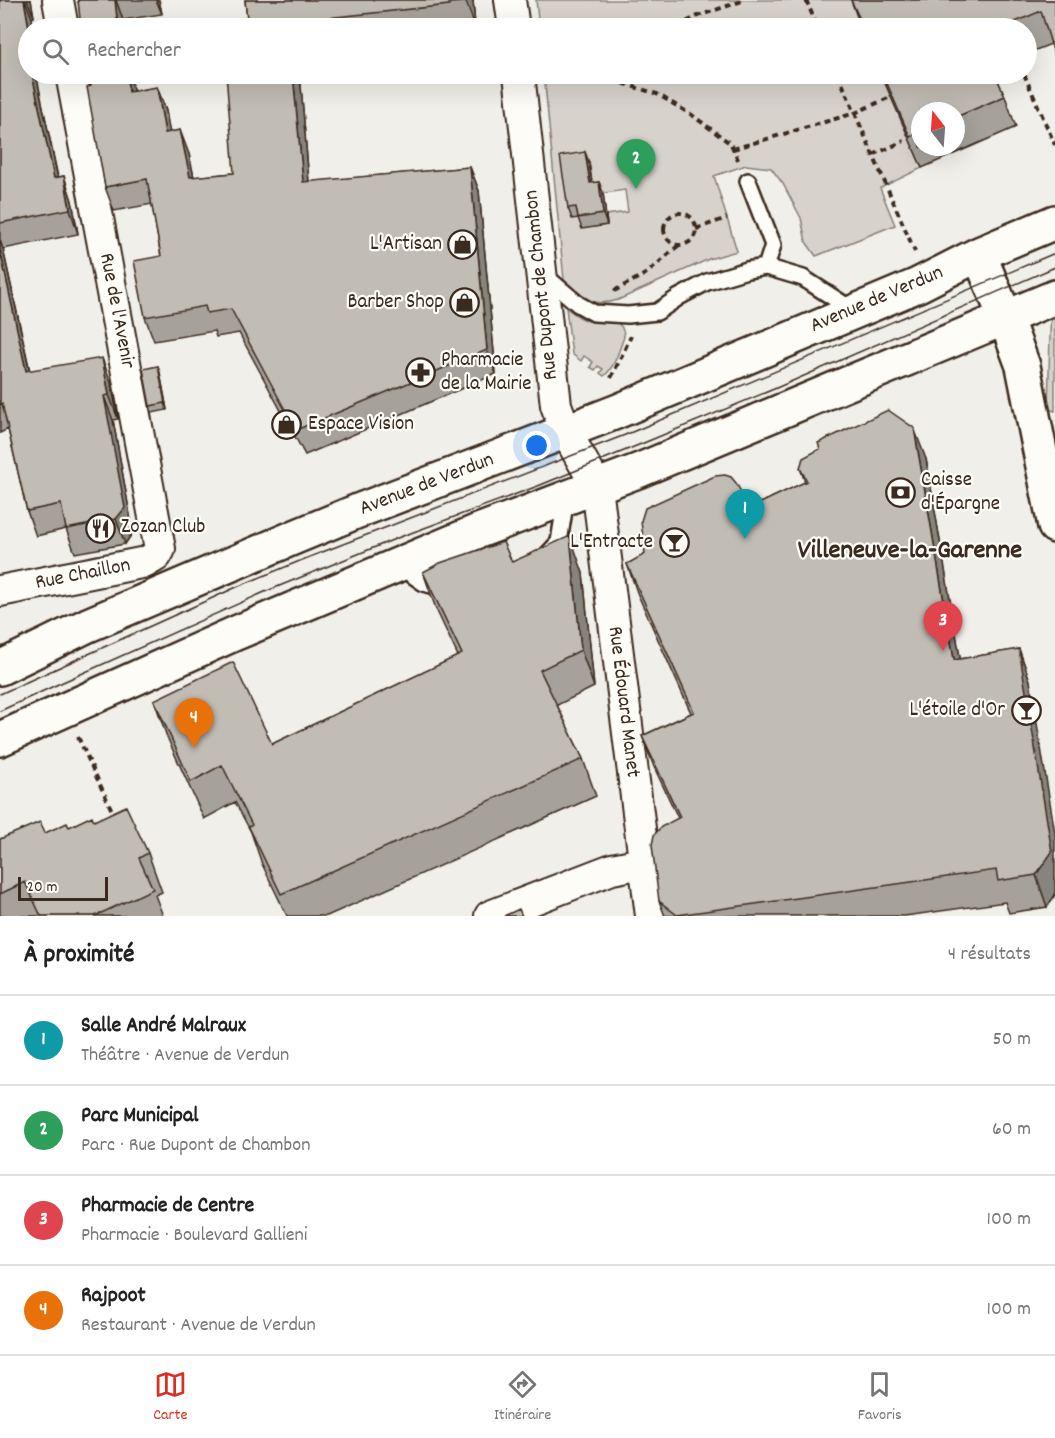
<!DOCTYPE html>
<html lang="fr">
<meta charset="utf-8">
<style>
:root{--surface:#fff;--page:#f2f2f2;--text:#222;--muted:#767676;--line:#e0e0e0;--accent:#d93025}
body{margin:0;font-family:Dekko,sans-serif;background:var(--page);color:var(--text)}
.compass{position:absolute;left:911px;top:102px;width:54px;height:54px;border-radius:50%;background:var(--surface);box-shadow:0 6px 24px #0002;rotate:343deg}
.scale{position:absolute;left:18px;bottom:15px;width:90px;box-sizing:border-box;padding-left:6px;border:3px solid #3b2a1e;border-top:0;font-size:16px;line-height:21px;white-space:nowrap;color:#3b2a1e;-webkit-text-stroke:4px #fdfcf7;paint-order:stroke}
.you{position:absolute;left:537px;top:446px;width:21px;height:21px;margin:-15px;border:4px solid #fff;border-radius:50%;background:#1a73e8;box-shadow:0 0 0 9px #1a73e833}
.badge{display:grid;place-items:center;width:39px;height:39px;border-radius:50%;background:var(--accent);color:#fff;font-size:20px;font-weight:700}
.pin{position:absolute;translate:-50% -50px;filter:drop-shadow(0 2px 3px #0008)}
.pin::after{content:'';position:absolute;top:32px;width:21px;height:18px;background:inherit;clip-path:polygon(0 0,100% 0,50% 100%)}
.list{margin:0;padding:0;list-style:none}
h2{display:flex;justify-content:space-between;align-items:center;height:78px;margin:0;padding:0 24px;font-size:26px}
h2 small{font-size:20px;font-weight:400;color:var(--muted)}
.list li{display:grid;grid-template-columns:39px 1fr auto;gap:18px;align-items:center;box-sizing:border-box;height:90px;padding:0 24px;border-top:2px solid var(--line)}
.list b{display:block;font-size:22px;white-space:nowrap}
.list p{margin:0;font-size:20px;white-space:nowrap;color:var(--muted)}
.list em{font-size:20px;font-style:normal;color:var(--muted)}
.icon{flex:none;width:33px;height:33px;fill:none;stroke:currentColor;stroke-width:2;stroke-linecap:round;stroke-linejoin:round}
.map{position:relative;flex:none;width:1055px;height:916px;overflow:hidden}
.search{position:absolute;background:var(--surface);box-shadow:0 6px 24px #0002;left:18px;right:18px;top:18px;height:66px;display:flex;align-items:center;gap:15px;box-sizing:border-box;padding:0 21px;border-radius:33px;color:var(--muted);font-size:22px}
.sheet{height:438px;background:var(--surface)}
nav{display:flex;justify-content:space-around;align-items:center;box-sizing:border-box;height:84px;border-top:2px solid var(--line);background:var(--surface);font-size:16px;color:var(--muted)}
nav a{display:grid;justify-items:center;gap:3px}
nav .on{color:var(--accent)}
.map>svg:first-child{display:block}
.green{fill:#d7d2cc;stroke:#897e75;stroke-width:1.5;fill-rule:evenodd}
.lines{fill:none;stroke-linecap:round;stroke-linejoin:round}
.service-casing{stroke:#3b2a1e;stroke-width:20}
.minor-casing{stroke:#3b2a1e;stroke-width:34}
.secondary-casing{stroke:#3b2a1e;stroke-width:38}
.path{stroke:#3b2a1e;stroke-width:4;stroke-dasharray:6 4.5;stroke-linecap:butt}
.service{stroke:#fdfcf7;stroke-width:15}
.minor{stroke:#fdfcf7;stroke-width:30}
.secondary{stroke:#fdfcf7;stroke-width:33}
.tram{stroke:#3b2a1e;stroke-width:1.5}
.wall{fill:#a6a29b;stroke:#3b2a1e;stroke-width:1.5;fill-rule:evenodd}
.shaded-wall{fill:#87847e;stroke:#3b2a1e;stroke-width:1.5}
.building{fill:#c1bcb4;stroke:#3b2a1e;stroke-width:1.5}
.labels{text-anchor:middle;dominant-baseline:central;stroke-width:4.5;stroke-linejoin:round;paint-order:stroke}
.poi-label{font-size:21px;fill:#3b2a1e;stroke:#fdfcf7;text-anchor:end}
.street-label{font-size:21px;fill:#3b2a1e;stroke:#fdfcf7}
.district-label{font-size:27px;font-weight:bold;fill:#3b2a1e;stroke:#fdfcf7}
</style>
<div class="map">
<svg width="1055" height="916" viewBox="0 0 1055 916">
<rect width="100%" height="100%" fill="#f1efea"/>
<filter id="ink" filterUnits="userSpaceOnUse"><feTurbulence type="fractalNoise" baseFrequency=".0167" numOctaves="2"/><feDisplacementMap in="SourceGraphic" scale="12" xChannelSelector="R" yChannelSelector="G"/><feConvolveMatrix kernelMatrix="1 2 1 2 8 2 1 2 1" color-interpolation-filters="sRGB"/></filter>
<g filter="url(#ink)">
<path class="green" d="M 536,0 L 893,0 L 860,25 L 861,28 L 539,28 Z
M 544,74 L 881,74 L 922,168 L 880,188 L 895,225 L 816,256 L 806,242 L 801,218 L 783,184 L 771,168 L 746,165 L 714,176 L 737,251 L 709,259 L 618,300 C 591,308 583,298 564,280 ZM 625,190 L 628,212 L 606,215 L 607,225 L 582,228 L 580,218 L 570,198 Z
M 1055,297 L 1055,411 L 1048,409 L 1051,299 Z
M 566,308 C 572,312 580,319 588,321 C 600,323 624,314 624,337 C 619,350 615,367 604,376 L 600,373 L 603,369 L 598,366 L 595,370 L 590,367 L 593,362 L 584,356 L 581,361 L 572,354 Z"/>
<g class="lines">
<defs>
<path id="service" d="M 748,181 L 773,245 L 766,267
M 544,275 L 578,304 L 594,313 L 628,315 L 657,312 L 679,297 L 707,282 L 747,270 L 766,267 L 803,278 L 854,311
M 546,556 L 559,542 L 566,498
M 398,565 L 424,583 L 445,589"/>
<path id="minor" d="M 58,0 L 63,28
M 510,0 L 514,28
M 519,74 L 556,405 L 566,432 L 597,487 L 651,916
M 0,591 L 146,562 L 156,556 L 160,549 L 71,74
M 490,916 L 612,869 L 643,863"/>
<path id="secondary" d="M 979,254 L 1005,317 L 1023,366 L 1055,526
M 0,668 L 88,625 L 295,537 L 358,511 L 616,412 L 918,285 L 979,254 L 1055,222
M 0,739 L 236,633 L 476,532 L 640,470 L 1055,297"/>
</defs>
<use href="#service" class="service-casing"/>
<use href="#minor" class="minor-casing"/>
<use href="#secondary" class="secondary-casing"/>
<path class="path" d="M 806,0 L 818,28
M 667,28 L 678,26 L 698,16 L 745,0
M 593,74 L 657,94 L 692,115 L 731,144 L 739,162
M 838,74 L 915,252
M 1024,74 L 1055,145
M 733,149 L 855,113 L 888,98
M 873,155 L 904,141
M664 229a16 16 0 1 1 32 0a16 16 0 1 1-32 0Z
M 696,229 L 727,218
M 614,291 L 647,273 L 679,245
M 611,378 L 631,336
M 78,737 L 114,815"/>
<use href="#service" class="service"/>
<use href="#minor" class="minor"/>
<use href="#secondary" class="secondary"/>
<path class="tram" d="M 0,694 L 239,586 L 307,558 L 625,435 L 1055,253
M 0,711 L 54,686 L 267,591 L 400,537 L 538,486 L 646,442 L 774,389 L 1055,267"/>
</g>
<path class="wall" d="M 0,0 L 31,0 L 34,17 L 32,18 L 28,28 L 28,74 L 36,74 L 58,177 L 64,176 L 72,201 L 78,234 L 3,249 L 30,371 L 111,382 L 118,419 L 113,420 L 133,532 L 125,544 L 75,553 L 66,529 L 36,536 L 27,511 L 8,429 L 0,433 Z
M 78,0 L 159,0 L 162,14 L 123,20 L 80,13 Z
M 245,0 L 473,0 L 475,26 L 458,28 L 248,28 Z
M 851,0 L 1055,0 L 1051,44 L 1026,54 L 1026,28 L 861,28 Z
M 89,74 L 130,74 L 133,91 L 157,87 L 166,111 L 169,132 L 189,154 L 194,177 L 234,173 L 300,74 L 309,182 L 470,167 L 479,191 L 496,374 L 305,455 L 239,333 L 216,337 L 214,331 L 154,341 L 145,317 L 161,256 L 152,204 L 114,211 L 105,187 Z
M 881,74 L 995,74 L 1005,96 L 1016,127 L 922,168 ZM 920,111 L 956,111 L 956,147 L 920,147 Z
M 585,152 L 589,163 L 592,183 L 599,182 L 603,193 L 607,225 L 582,229 L 578,218 L 572,219 L 568,208 Z
M 158,366 L 160,373 L 167,410 L 152,413 L 150,406 Z
M 926,459 L 960,659 L 1019,649 L 1030,681 L 1047,907 L 1009,913 L 1005,902 L 905,916 L 665,916 L 659,901 L 678,818 L 654,767 L 642,736 L 691,713 L 638,595 L 627,564 L 750,508 L 805,482 L 800,468 Z
M 512,562 L 583,573 L 594,687 L 557,705 L 583,759 L 596,796 L 327,916 L 287,916 L 262,864 L 251,832 L 235,802 L 204,819 L 167,737 L 154,700 L 272,744 L 458,656 L 436,609 L 423,572 Z
M 94,821 L 148,853 L 162,892 L 155,895 L 163,916 L 0,916 L 0,839 L 45,833 Z"/>
<path class="shaded-wall" d="M 24,0 L 25,0 L 32,18 L 33,28 L 29,28 Z
M 27,0 L 31,0 L 34,17 Z
M 115,0 L 116,0 L 123,20 L 124,28 L 118,28 Z
M 156,0 L 159,0 L 162,14 Z
M 466,0 L 473,0 L 475,26 L 466,2 Z
M 32,74 L 36,74 L 63,203 L 54,178 Z
M 126,74 L 130,74 L 138,117 L 129,92 Z
M 293,74 L 300,74 L 311,207 L 303,182 Z
M 157,87 L 166,111 L 174,157 L 165,133 Z
M 180,130 L 189,154 L 199,202 L 190,177 Z
M 585,152 L 589,163 L 594,195 L 590,183 Z
M 470,167 L 479,191 L 496,374 L 487,350 Z
M 64,176 L 72,201 L 78,234 L 70,209 Z
M 599,182 L 603,193 L 607,225 L 603,214 Z
M 0,240 L 3,249 L 35,396 L 26,371 L 0,250 Z
M 102,358 L 111,382 L 118,419 L 109,395 Z
M 158,366 L 160,373 L 167,410 L 165,403 Z
M 104,396 L 113,420 L 133,532 L 125,544 L 116,519 Z
M 914,428 L 926,459 L 966,692 L 954,660 Z
M 570,536 L 583,573 L 594,687 L 581,650 Z
M 1019,649 L 1030,681 L 1055,833 L 1055,895 L 1047,907 L 1036,875 Z"/>
<path class="building" d="M 0,0 L 24,0 L 29,28 L 28,47 L 27,47 L 28,55 L 28,74 L 32,74 L 54,178 L 64,176 L 70,209 L 0,223 Z
M 78,0 L 115,0 L 118,28 L 81,28 Z
M 245,0 L 466,0 L 466,2 L 449,3 L 449,5 L 307,20 L 289,20 L 290,28 L 248,28 Z
M 851,0 L 1055,0 L 1055,57 L 1041,11 L 1001,28 L 864,28 Z
M 89,74 L 126,74 L 129,92 L 157,87 L 165,133 L 180,130 L 190,177 L 234,173 L 226,74 L 293,74 L 303,182 L 470,167 L 487,350 L 296,430 L 231,309 L 207,313 L 205,306 L 145,317 L 134,261 L 161,256 L 147,179 L 105,187 L 87,87 L 91,86 Z
M 883,74 L 995,74 L 1005,96 L 956,117 L 956,111 L 920,111 L 920,132 L 910,137 Z
M 585,152 L 590,183 L 599,182 L 603,214 L 578,218 L 576,207 L 568,208 L 560,156 Z
M 0,250 L 26,371 L 102,358 L 109,395 L 104,396 L 125,508 L 116,519 L 66,529 L 61,504 L 27,511 L 2,403 L 0,404 Z
M 158,366 L 165,403 L 150,406 L 143,369 Z
M 888,410 L 914,428 L 954,660 L 1019,649 L 1052,852 L 1036,875 L 998,881 L 996,870 L 677,915 L 659,901 L 652,845 L 654,835 L 661,827 L 680,817 L 642,736 L 694,712 L 627,564 L 645,554 L 641,521 L 645,508 L 715,476 L 725,475 L 731,477 L 736,483 L 750,508 L 807,481 L 800,468 L 803,458 L 820,449 L 818,443 Z
M 570,536 L 581,650 L 540,670 L 583,759 L 281,894 L 249,827 L 252,825 L 222,765 L 191,782 L 154,700 L 233,662 L 272,744 L 462,654 L 423,572 L 440,563 L 503,542 L 512,562 Z
M 126,806 L 148,853 L 139,858 L 153,889 L 95,916 L 79,916 L 79,915 L 76,916 L 41,916 L 25,882 L 0,894 L 0,839 L 40,822 L 45,833 L 67,823 L 69,827 L 92,816 L 94,821 Z
M 519,909 L 522,916 L 504,916 Z"/>
</g>
<defs>
<symbol id="shop-ring" viewBox="-11 -11 22 22"><circle r="9.5" fill="#fdfcf7" stroke="#3b2a1e" stroke-width="1.5"/><path d="M-5-2.5h2.3a2.7 3.5 0 0 1 5.4 0H5L5.5 6h-11ZM-1.5-2.5h3a1.5 2.3 0 0 0-3 0Z" fill="#3b2a1e"/></symbol>
<symbol id="pharmacy-ring" viewBox="-11 -11 22 22"><circle r="9.5" fill="#fdfcf7" stroke="#3b2a1e" stroke-width="1.5"/><path d="M-2-6h4v4h4v4h-4v4h-4v-4h-4v-4h4Z" fill="#3b2a1e"/></symbol>
<symbol id="bank-ring" viewBox="-11 -11 22 22"><circle r="9.5" fill="#fdfcf7" stroke="#3b2a1e" stroke-width="1.5"/><path d="M-6-4H6V4H-6ZM0-2.3a2.3 2.3 0 1 0 0 4.6a2.3 2.3 0 1 0 0-4.6Z" fill="#3b2a1e"/></symbol>
<symbol id="restaurant-ring" viewBox="-11 -11 22 22"><circle r="9.5" fill="#fdfcf7" stroke="#3b2a1e" stroke-width="1.5"/><path d="M-5-6h1v4h1v-4h1v4h1v-4h1v5L-1.5 .5V6h-2V.5L-5-1ZM5-6V6H3V1.5H1.5Q1.5-4 5-6Z" fill="#3b2a1e"/></symbol>
<symbol id="bar-ring" viewBox="-11 -11 22 22"><circle r="9.5" fill="#fdfcf7" stroke="#3b2a1e" stroke-width="1.5"/><path d="M-6-5H6L.8 .8V4.5H3.5V6h-7V4.5H-.8V.8Z" fill="#3b2a1e"/></symbol>
</defs>
<g fill-rule="evenodd">
<use href="#shop-ring" x="446" y="228" width="33" height="33"/>
<use href="#shop-ring" x="448" y="286" width="33" height="33"/>
<use href="#pharmacy-ring" x="404" y="356" width="33" height="33"/>
<use href="#shop-ring" x="270" y="408" width="33" height="33"/>
<use href="#bank-ring" x="884" y="476" width="33" height="33"/>
<use href="#restaurant-ring" x="84" y="512" width="33" height="33"/>
<use href="#bar-ring" x="658" y="526" width="33" height="33"/>
<use href="#bar-ring" x="1010" y="694" width="33" height="33"/>
</g>
<g class="labels">
<g class="poi-label">
<text x="442" y="245">L'Artisan</text>
<text x="444" y="303">Barber Shop</text>
<text x="441" y="361" text-anchor="start">Pharmacie<tspan x="441" dy="24">de la Mairie</tspan></text>
<text x="308" y="425" text-anchor="start">Espace Vision</text>
<text x="921" y="481" text-anchor="start">Caisse<tspan x="921" dy="24">d'Épargne</tspan></text>
<text x="121" y="528" text-anchor="start">Zozan Club</text>
<text x="653" y="543">L'Entracte</text>
<text x="1005" y="711">L'étoile d'Or</text>
</g>
<g class="street-label">
<text transform="translate(542 285) rotate(-96)">Rue Dupont de Chambon</text>
<text transform="translate(877 300) rotate(-23)">Avenue de Verdun</text>
<text transform="translate(116 311) rotate(79)">Rue de l'Avenir</text>
<text transform="translate(427 485) rotate(-21)">Avenue de Verdun</text>
<text transform="translate(83 575) rotate(-11)">Rue Chaillon</text>
<text transform="translate(623 702) rotate(83)">Rue Édouard Manet</text>
</g>
<g class="district-label">
<text x="910" y="551">Villeneuve-la-Garenne</text>
</g>
</g>
</svg>
<svg class="compass" viewBox="-18 -18 36 36"><path d="M0-13l5 13h-10z" fill="#e53935"/><path d="M0 13l5-13h-10z" fill="#767676"/></svg>
<div class="scale">20 m</div>
<div class="you"></div>
<div class="pin badge" style="left:745px;top:539px;background:#0f9aa8">1</div>
<div class="pin badge" style="left:636px;top:189px;background:#2e9e5b">2</div>
<div class="pin badge" style="left:943px;top:651px;background:#e0444e">3</div>
<div class="pin badge" style="left:194px;top:748px;background:#e8710a">4</div>
<div class="search"><svg class="icon" aria-label="search" viewBox="0 0 24 24"><circle cx="10" cy="10" r="6"/><path d="M15 15l6 6"/></svg>Rechercher</div>
</div>
<section class="sheet">
<h2>À proximité<small>4 résultats</small></h2>
<ul class="list">
<li><span class="badge" style="background:#0f9aa8">1</span><div><b>Salle André Malraux</b><p>Théâtre · Avenue de Verdun</p></div><em>50 m</em></li>
<li><span class="badge" style="background:#2e9e5b">2</span><div><b>Parc Municipal</b><p>Parc · Rue Dupont de Chambon</p></div><em>60 m</em></li>
<li><span class="badge" style="background:#e0444e">3</span><div><b>Pharmacie de Centre</b><p>Pharmacie · Boulevard Gallieni</p></div><em>100 m</em></li>
<li><span class="badge" style="background:#e8710a">4</span><div><b>Rajpoot</b><p>Restaurant · Avenue de Verdun</p></div><em>100 m</em></li>
</ul>
</section>
<nav>
<a class="on"><svg class="icon" aria-label="map" viewBox="0 0 24 24"><path d="M3 6l6-2 6 2 6-2v14l-6 2-6-2-6 2zM9 4v14M15 6v14"/></svg>Carte</a>
<a><svg class="icon" aria-label="directions" viewBox="0 0 24 24"><path d="M12 3l9 9-9 9-9-9zM9 14v-3h6M13 9l2 2-2 2"/></svg>Itinéraire</a>
<a><svg class="icon" aria-label="saved" viewBox="0 0 24 24"><path d="M7 4h10v16l-5-4-5 4z"/></svg>Favoris</a>
</nav>
